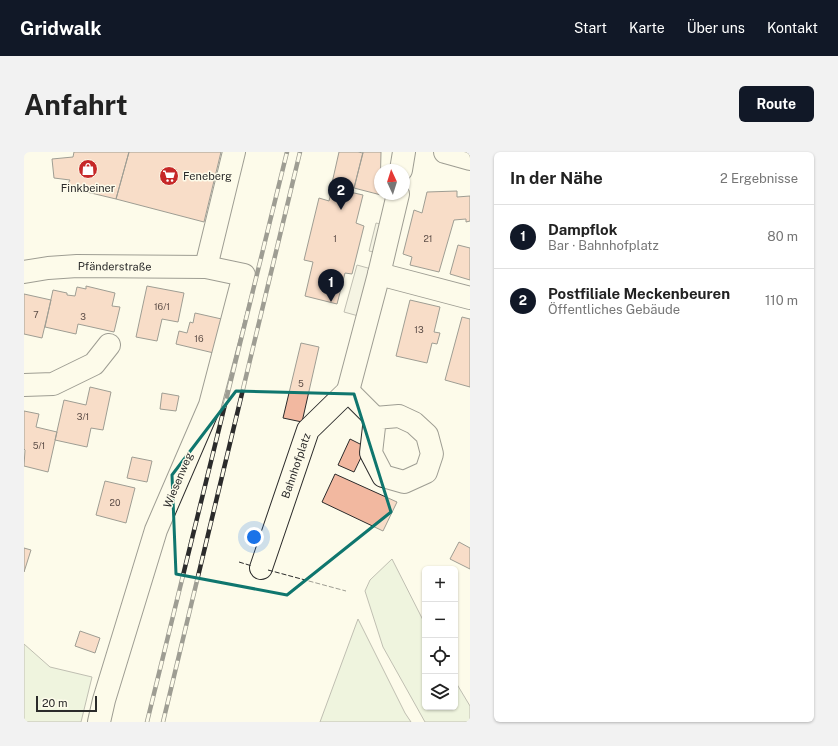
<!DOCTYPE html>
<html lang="de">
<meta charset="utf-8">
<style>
:root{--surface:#fff;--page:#f2f2f2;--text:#222;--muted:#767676;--line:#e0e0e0;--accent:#111827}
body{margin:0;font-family:"Public Sans",sans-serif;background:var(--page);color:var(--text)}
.controls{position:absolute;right:12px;bottom:12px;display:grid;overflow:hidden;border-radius:6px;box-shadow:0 1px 3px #0004}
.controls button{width:36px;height:36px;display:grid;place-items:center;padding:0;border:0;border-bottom:1px solid var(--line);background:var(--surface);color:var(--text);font:20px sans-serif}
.compass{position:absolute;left:350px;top:12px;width:36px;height:36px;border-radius:50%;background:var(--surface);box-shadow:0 1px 3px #0004;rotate:356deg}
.scale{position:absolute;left:12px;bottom:10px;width:61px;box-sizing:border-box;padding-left:4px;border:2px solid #2b2b2b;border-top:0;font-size:11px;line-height:14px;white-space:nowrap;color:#2b2b2b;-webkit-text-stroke:3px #fdfbea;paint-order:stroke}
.you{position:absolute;left:230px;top:385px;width:14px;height:14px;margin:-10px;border:3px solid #fff;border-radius:50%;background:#1a73e8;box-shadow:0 0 0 6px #1a73e833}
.badge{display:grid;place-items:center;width:26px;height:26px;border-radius:50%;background:var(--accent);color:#fff;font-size:13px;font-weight:700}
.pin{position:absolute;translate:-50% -33px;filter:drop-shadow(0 1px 2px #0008)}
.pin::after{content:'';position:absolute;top:21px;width:14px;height:12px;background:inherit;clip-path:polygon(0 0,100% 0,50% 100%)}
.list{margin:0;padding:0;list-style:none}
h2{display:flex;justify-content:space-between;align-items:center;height:52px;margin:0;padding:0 16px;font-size:17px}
h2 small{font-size:13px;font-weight:400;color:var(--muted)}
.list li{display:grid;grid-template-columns:26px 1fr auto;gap:12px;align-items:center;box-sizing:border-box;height:64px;padding:0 16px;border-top:1px solid var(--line)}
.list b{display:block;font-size:15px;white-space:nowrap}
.list p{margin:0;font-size:13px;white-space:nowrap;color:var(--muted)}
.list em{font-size:13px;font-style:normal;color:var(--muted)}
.icon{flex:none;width:22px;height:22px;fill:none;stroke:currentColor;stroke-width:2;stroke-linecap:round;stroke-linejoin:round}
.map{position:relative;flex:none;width:446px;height:570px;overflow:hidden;border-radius:6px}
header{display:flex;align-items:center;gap:24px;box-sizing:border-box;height:56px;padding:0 20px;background:var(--accent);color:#fff}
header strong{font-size:19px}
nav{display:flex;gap:22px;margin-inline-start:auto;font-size:14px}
.intro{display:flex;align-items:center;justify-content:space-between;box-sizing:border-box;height:96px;padding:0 24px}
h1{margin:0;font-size:28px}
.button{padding:10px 18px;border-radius:6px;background:var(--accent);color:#fff;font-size:14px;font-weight:700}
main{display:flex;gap:24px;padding:0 24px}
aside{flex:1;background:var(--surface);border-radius:6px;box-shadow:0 1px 3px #0004}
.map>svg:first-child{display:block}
.green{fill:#deebd1;stroke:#74746e}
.parking{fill:#eceadb;stroke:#74746e}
.building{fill:#f2b8a0;stroke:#2b2b2b}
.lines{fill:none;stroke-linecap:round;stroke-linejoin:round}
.minor-casing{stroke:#2b2b2b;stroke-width:24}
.minor{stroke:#fdfbea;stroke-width:22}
.rail-casing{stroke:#2b2b2b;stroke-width:4.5}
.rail{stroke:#fdfbea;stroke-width:3;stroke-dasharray:9;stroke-linecap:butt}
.fence{stroke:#2b2b2b;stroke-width:1;stroke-dasharray:5 2;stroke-linecap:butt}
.marked{fill:none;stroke:#0f766e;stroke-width:3;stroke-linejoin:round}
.labels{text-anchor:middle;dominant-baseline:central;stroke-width:3;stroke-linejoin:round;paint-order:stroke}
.number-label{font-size:9px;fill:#5d4e48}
.poi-label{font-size:11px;fill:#2b2b2b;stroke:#fdfbea;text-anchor:start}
.street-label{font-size:11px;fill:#2b2b2b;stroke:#fdfbea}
</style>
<header>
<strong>Gridwalk</strong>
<nav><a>Start</a><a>Karte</a><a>Über uns</a><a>Kontakt</a></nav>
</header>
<div class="intro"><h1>Anfahrt</h1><a class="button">Route</a></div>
<main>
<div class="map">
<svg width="446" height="570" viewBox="0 0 446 570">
<rect width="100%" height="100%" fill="#fdfbea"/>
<path class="green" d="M 368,407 L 401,472 L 401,555 L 431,555 L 431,529 L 446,554 L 446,570 L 401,570 L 359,495 L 341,439 L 346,428 Z
M 334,467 L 381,561 L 387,570 L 296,570 Z
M 0,492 L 26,515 L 68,525 L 57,570 L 0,570 Z"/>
<path class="parking" d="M 352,71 L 365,74 L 358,102 L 345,99 Z
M 333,113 L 351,118 L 338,165 L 320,160 Z"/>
<path class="building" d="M 50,0 L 105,0 L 92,47 L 42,35 L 46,28 L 30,26 L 28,7 L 49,5 Z
M 105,0 L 197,0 L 180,70 L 92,47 Z
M 315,0 L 334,0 L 339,1 L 330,36 L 308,31 Z
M 339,0 L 357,0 L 356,42 L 357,43 L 330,36 Z
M 308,36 L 339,43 L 332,71 L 340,74 L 328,122 L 321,121 L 313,152 L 281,144 L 289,110 L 280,108 L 295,46 L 305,49 Z
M 433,39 L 433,45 L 446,44 L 446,69 L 442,70 L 442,67 L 430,68 L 415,120 L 386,113 L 388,105 L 379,102 L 390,58 L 398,61 L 403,40 Z
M 434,93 L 446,96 L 446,128 L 426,122 Z
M 62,134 L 91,141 L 88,154 L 96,155 L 90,180 L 54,172 L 52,182 L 21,175 L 29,138 L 43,141 L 43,143 L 51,144 L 53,135 L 62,137 Z
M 123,134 L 160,141 L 154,170 L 138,167 L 133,189 L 112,185 Z
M 0,142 L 27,148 L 18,186 L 0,182 Z
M 386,148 L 416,155 L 410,180 L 416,181 L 413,192 L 408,191 L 403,211 L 372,204 Z
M 171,161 L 202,168 L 194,202 L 152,192 L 155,179 L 163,181 L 166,170 L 169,171 Z
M 438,165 L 446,167 L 446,235 L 421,228 Z
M 277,191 L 295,195 L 278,270 L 259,266 Z
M 66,235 L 87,240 L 79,278 L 67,276 L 63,295 L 31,288 L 40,248 L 62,253 Z
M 138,241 L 155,244 L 152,259 L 136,257 Z
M 0,259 L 15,262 L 12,275 L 33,280 L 24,320 L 0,314 L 1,298 L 0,297 Z
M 326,287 L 342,295 L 330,320 L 314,313 Z
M 108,305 L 128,309 L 123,330 L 103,326 Z
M 311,322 L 373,350 L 359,379 L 298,350 Z
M 81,329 L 111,336 L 102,371 L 72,363 Z
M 435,390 L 446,396 L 446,417 L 426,407 Z
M 0,396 L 7,398 L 0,420 Z
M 56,479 L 76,486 L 71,501 L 51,494 Z"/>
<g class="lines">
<defs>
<g id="minor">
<path d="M 421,0 L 446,7"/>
<path d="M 377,18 L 380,0"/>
<path d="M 182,115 L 210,0"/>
<path id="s1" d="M 0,120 L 24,116 L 53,114 L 182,115 L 220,123 L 186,253 L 132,378 L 80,548 L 75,570"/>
<path d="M 355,122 L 446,146"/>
<path d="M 0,233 L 29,232 L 70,212 L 85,193"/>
<path d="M 324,239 L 355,122 L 374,42"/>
<path d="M 324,239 L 351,266"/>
<path d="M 375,264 L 390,271 L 403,283 L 408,302 L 402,320 L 380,330 L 359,324 L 347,301 L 351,266 Z"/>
<path id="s2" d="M 237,416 L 284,278 L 324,239"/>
</g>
</defs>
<use href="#minor" class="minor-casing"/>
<use href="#minor" class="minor"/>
<defs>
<path id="rail" d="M 123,570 L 263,0
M 139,570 L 276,0"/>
</defs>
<use href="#rail" class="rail-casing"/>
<use href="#rail" class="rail"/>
<path class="fence" d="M 215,410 L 228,414
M 244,418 L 322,439"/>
</g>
<path d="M0 0H446V570H0ZM 212,239 L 330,242 L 367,360 L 263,443 L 152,422 L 148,323 Z" fill="#fdfbea" fill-opacity=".55" fill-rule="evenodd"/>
<path class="marked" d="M 212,239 L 330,242 L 367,360 L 263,443 L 152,422 L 148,323 Z"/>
<defs>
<symbol id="shop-disc" viewBox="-11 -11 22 22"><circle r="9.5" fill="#c62828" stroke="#fdfbea"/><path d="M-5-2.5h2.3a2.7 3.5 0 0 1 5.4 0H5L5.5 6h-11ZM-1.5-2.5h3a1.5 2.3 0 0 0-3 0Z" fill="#fff"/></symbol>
<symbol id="supermarket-disc" viewBox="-11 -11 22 22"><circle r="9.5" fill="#c62828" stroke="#fdfbea"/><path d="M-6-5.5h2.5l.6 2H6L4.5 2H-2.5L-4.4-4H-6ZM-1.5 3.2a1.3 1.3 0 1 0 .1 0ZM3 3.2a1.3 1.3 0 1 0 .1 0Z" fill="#fff"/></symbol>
</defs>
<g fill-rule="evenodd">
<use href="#shop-disc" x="53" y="6" width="22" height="22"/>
<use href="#supermarket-disc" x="134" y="13" width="22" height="22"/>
</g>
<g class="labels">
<g class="number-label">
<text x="311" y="86">1</text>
<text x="404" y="86">21</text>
<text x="138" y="154">16/1</text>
<text x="12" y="162">7</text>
<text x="59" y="164">3</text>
<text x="395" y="177">13</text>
<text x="175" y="186">16</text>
<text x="277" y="231">5</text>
<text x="59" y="264">3/1</text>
<text x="15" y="293">5/1</text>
<text x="91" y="350">20</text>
</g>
<g class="poi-label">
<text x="159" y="24">Feneberg</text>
<text x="64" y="36" text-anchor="middle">Finkbeiner</text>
</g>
<g class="street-label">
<text stroke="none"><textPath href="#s1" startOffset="91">Pfänderstraße</textPath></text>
<text stroke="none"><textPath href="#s2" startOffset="108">Bahnhofplatz</textPath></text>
<text transform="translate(154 328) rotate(-67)">Wiesenweg</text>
</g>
</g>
</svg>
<div class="controls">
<button>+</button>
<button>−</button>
<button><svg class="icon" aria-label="locate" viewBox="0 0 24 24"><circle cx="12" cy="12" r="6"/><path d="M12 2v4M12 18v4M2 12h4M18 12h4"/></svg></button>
<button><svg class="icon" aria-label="layers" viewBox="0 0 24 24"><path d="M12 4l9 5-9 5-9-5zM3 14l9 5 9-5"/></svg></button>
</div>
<svg class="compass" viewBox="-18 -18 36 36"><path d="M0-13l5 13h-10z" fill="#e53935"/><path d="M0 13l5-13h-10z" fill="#767676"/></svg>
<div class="scale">20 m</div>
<div class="you"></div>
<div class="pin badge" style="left:307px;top:150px">1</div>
<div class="pin badge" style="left:317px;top:58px">2</div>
</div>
<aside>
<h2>In der Nähe<small>2 Ergebnisse</small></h2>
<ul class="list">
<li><span class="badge">1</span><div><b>Dampflok</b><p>Bar · Bahnhofplatz</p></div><em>80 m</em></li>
<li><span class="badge">2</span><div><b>Postfiliale Meckenbeuren</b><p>Öffentliches Gebäude</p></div><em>110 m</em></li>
</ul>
</aside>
</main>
